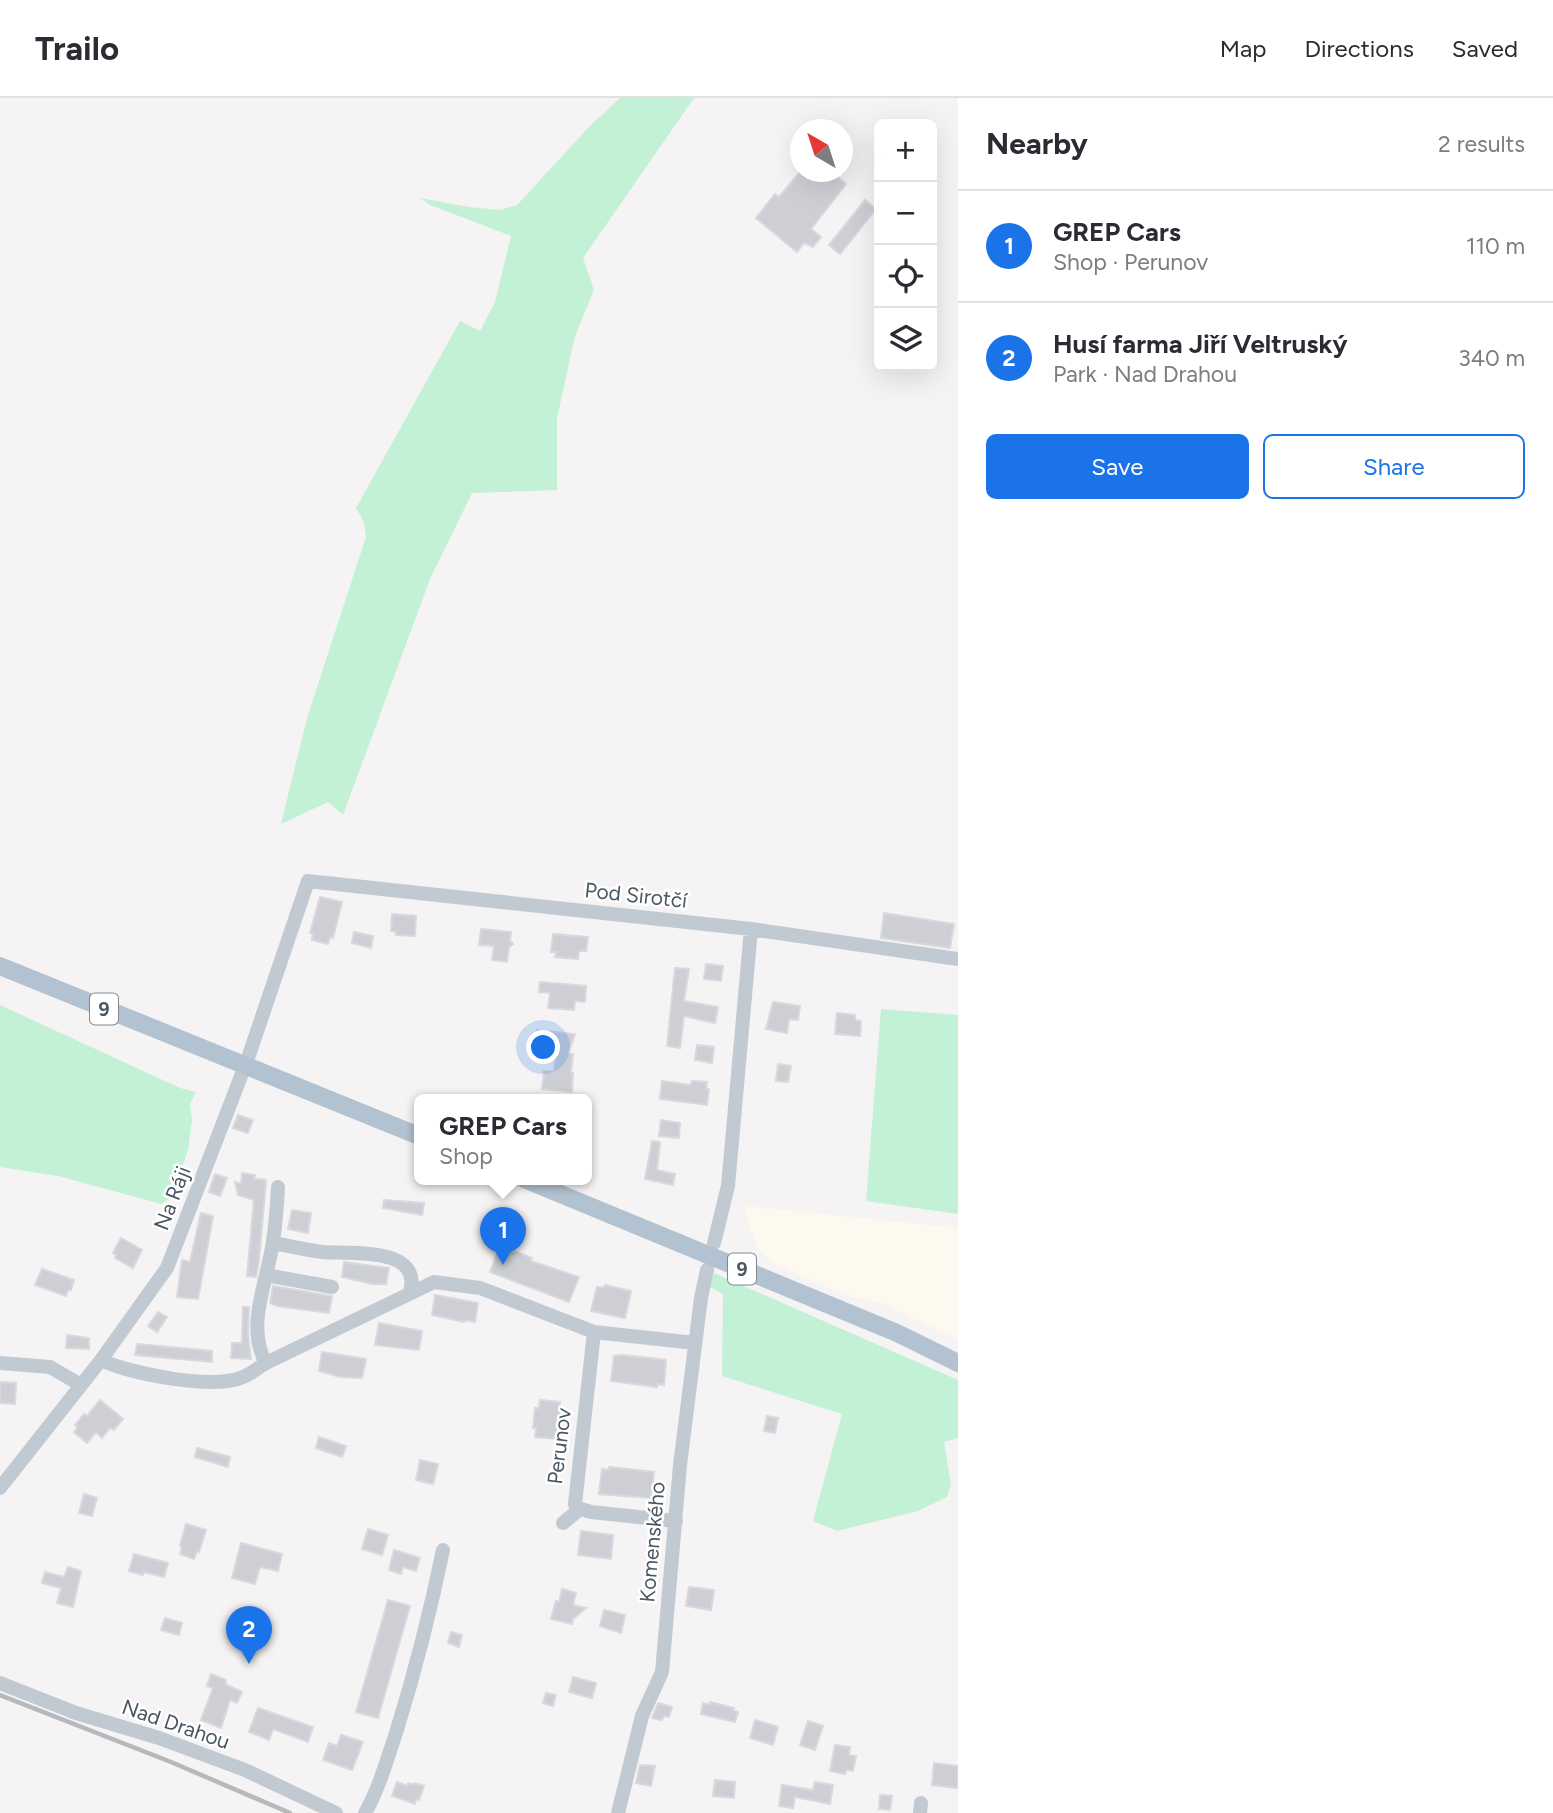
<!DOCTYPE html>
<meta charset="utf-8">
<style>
:root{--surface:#fff;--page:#f2f2f3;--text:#2b2b33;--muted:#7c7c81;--line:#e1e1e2;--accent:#1a73e8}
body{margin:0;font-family:Figtree,sans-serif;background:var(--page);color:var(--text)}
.controls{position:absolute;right:21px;top:21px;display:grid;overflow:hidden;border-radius:10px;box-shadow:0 7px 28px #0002}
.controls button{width:63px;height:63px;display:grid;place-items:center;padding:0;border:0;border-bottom:2px solid var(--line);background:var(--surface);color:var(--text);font:35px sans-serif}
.compass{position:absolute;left:790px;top:21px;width:63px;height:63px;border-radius:50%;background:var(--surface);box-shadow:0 7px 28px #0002;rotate:321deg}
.you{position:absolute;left:544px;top:950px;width:24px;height:24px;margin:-18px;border:5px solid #fff;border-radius:50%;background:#1a73e8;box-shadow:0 0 0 10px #1a73e833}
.badge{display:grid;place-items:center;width:46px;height:46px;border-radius:50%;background:var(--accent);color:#fff;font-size:23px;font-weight:700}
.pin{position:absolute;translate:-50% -58px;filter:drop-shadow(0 2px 4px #0008)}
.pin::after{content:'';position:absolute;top:37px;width:24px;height:21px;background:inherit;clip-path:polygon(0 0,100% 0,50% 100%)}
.popup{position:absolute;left:414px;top:996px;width:178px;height:91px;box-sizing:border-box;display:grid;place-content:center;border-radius:10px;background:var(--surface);filter:drop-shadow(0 2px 5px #0005);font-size:23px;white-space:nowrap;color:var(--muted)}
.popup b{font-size:26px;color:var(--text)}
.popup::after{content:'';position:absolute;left:50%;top:100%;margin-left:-14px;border:14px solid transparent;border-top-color:var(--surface)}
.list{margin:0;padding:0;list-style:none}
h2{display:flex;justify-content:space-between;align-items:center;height:91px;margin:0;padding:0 28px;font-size:30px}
h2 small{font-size:23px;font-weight:400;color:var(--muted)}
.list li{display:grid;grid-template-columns:46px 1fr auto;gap:21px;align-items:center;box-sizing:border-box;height:112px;padding:0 28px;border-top:2px solid var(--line)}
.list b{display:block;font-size:26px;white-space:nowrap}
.list p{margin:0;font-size:23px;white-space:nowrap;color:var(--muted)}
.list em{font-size:23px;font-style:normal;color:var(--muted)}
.actions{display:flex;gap:14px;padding:21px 28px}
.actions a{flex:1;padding:16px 0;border:2px solid var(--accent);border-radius:10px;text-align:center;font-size:24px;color:var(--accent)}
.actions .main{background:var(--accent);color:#fff}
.icon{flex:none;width:38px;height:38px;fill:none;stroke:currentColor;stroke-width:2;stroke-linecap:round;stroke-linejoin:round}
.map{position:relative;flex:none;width:958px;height:1715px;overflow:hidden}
header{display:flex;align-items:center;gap:42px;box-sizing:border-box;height:98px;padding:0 35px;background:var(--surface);border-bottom:2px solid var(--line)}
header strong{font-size:33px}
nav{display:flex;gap:38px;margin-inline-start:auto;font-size:24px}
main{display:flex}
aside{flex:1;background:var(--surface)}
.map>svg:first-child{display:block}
.commercial{fill:#fdf9ef}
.green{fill:#c3f1d5}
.building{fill:#cdcfd5;stroke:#d7d9de;stroke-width:2}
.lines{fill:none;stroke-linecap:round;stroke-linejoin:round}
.minor{stroke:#c1cad2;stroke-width:14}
.major{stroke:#b3c2d1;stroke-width:18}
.rail{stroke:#b5b8bd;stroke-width:4.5}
.labels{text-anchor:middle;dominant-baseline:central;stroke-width:5;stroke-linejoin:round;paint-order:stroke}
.shield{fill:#fff;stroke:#808990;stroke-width:2}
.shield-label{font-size:19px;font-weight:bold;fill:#4a5661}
.street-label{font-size:21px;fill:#4a5661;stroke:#fff}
</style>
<header>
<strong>Trailo</strong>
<nav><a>Map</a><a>Directions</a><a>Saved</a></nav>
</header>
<main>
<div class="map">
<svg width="958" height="1715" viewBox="0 0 958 1715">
<rect width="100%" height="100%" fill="#f5f3f3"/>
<path class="commercial" d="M 746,1108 L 958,1130 L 958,1241 L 879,1204 L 852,1199 L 818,1186 L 768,1162 L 758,1150 L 749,1129 Z"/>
<path class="green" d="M 620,0 L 694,0 L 583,160 L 594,192 L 575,238 L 557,320 L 557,392 L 472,395 L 430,481 L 343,717 L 328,704 L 281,726 L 307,620 L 366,439 L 364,424 L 356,410 L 460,223 L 480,233 L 495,204 L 511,138 L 430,107 L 420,100 L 469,109 L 500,112 L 517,107 L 589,29 Z
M 0,907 L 180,990 L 196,994 L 190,1006 L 192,1022 L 188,1052 L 172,1099 L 161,1106 L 58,1078 L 0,1069 Z
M 881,911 L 958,917 L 958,1116 L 866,1103 Z
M 714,1175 L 958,1282 L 958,1340 L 944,1344 L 951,1387 L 947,1399 L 918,1413 L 837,1433 L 813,1423 L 842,1316 L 722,1278 L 723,1196 L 710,1189 Z"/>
<path class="building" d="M 800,74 L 820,74 L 828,80 L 832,74 L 846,86 L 811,131 L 821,139 L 813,149 L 804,145 L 797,154 L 756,120 L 775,96 L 779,99 Z
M 865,102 L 876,111 L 840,156 L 829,147 Z
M 320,799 L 342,804 L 333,840 L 330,839 L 328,846 L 312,842 L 313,836 L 310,835 Z
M 884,815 L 954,826 L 950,850 L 881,840 Z
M 392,816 L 416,818 L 415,838 L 396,837 L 396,834 L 391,833 Z
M 481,831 L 511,834 L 510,842 L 513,846 L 509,849 L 507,864 L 492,862 L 494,848 L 479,847 Z
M 354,834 L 373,838 L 371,850 L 352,845 Z
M 553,836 L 588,839 L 586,853 L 579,853 L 578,861 L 555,859 L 556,854 L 551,854 Z
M 706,866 L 723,868 L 721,883 L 704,881 Z
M 675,870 L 689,871 L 684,903 L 718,909 L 715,925 L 684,918 L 680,950 L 667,948 Z
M 540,884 L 586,888 L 585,904 L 575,903 L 574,912 L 548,910 L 550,895 L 539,894 Z
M 773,904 L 800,908 L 798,922 L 789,921 L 787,935 L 766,931 Z
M 837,915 L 855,917 L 855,922 L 861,923 L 860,938 L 835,936 Z
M 537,932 L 575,936 L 568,956 L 573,956 L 571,975 L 573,975 L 572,994 L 542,991 L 544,973 L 554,974 L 556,953 L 536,951 Z
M 697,947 L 714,949 L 712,965 L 695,962 Z
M 778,966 L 791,968 L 788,984 L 776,983 Z
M 662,983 L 691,987 L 692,983 L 707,984 L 706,991 L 709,991 L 707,1007 L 660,1001 Z
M 238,1017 L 253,1022 L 248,1035 L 233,1030 Z
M 661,1022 L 680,1025 L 679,1040 L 659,1038 Z
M 652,1043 L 660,1044 L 657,1072 L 675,1076 L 673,1087 L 645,1081 Z
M 242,1075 L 255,1077 L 254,1081 L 266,1082 L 259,1163 L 256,1179 L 247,1178 L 254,1102 L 238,1097 L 235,1084 L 241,1086 Z
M 215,1076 L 227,1080 L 220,1098 L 209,1094 Z
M 384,1102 L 424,1105 L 422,1117 L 383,1110 Z
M 292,1112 L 311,1115 L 308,1135 L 288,1131 Z
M 201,1115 L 213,1118 L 198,1201 L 177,1199 L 182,1162 L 190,1164 Z
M 121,1140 L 142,1152 L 133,1170 L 115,1160 L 116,1157 L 113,1155 Z
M 507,1150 L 532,1160 L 531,1163 L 579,1179 L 569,1204 L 490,1174 L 499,1151 L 506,1153 Z
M 344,1164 L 389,1170 L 386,1186 L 373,1186 L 342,1179 Z
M 42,1171 L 74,1182 L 71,1192 L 68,1192 L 66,1198 L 35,1187 Z
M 605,1187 L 631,1193 L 625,1220 L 591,1213 L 597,1189 L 604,1190 Z
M 273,1188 L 332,1198 L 329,1215 L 277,1208 L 270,1205 Z
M 435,1197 L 478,1205 L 475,1224 L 464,1222 L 464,1224 L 432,1217 Z
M 243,1209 L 249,1209 L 248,1236 L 251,1261 L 231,1260 L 232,1245 L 242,1245 Z
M 158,1214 L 167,1219 L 157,1234 L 148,1228 Z
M 379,1225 L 422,1233 L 419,1252 L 375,1247 Z
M 67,1237 L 89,1240 L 89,1251 L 66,1250 Z
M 137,1246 L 212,1253 L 212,1264 L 135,1257 Z
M 322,1254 L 366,1261 L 362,1280 L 340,1279 L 319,1273 Z
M 623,1257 L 666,1262 L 664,1287 L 657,1286 L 657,1289 L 611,1283 L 614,1258 Z
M 0,1284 L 16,1285 L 15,1306 L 0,1305 Z
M 100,1302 L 123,1321 L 114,1332 L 110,1330 L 102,1340 L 96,1334 L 87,1345 L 74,1334 L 78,1329 L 75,1327 L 84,1316 L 87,1318 Z
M 540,1302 L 560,1304 L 558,1341 L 535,1339 L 536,1330 L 533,1330 L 535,1310 L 539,1310 Z
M 767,1318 L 778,1320 L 775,1335 L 764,1333 Z
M 319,1339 L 346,1348 L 342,1359 L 316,1350 Z
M 197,1350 L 230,1359 L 228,1369 L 195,1359 Z
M 420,1362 L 438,1366 L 433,1386 L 416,1382 Z
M 609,1369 L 654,1374 L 651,1400 L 599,1396 L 602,1371 L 609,1372 Z
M 84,1396 L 97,1400 L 92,1418 L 79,1415 Z
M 186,1426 L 206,1432 L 199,1454 L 197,1453 L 194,1461 L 180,1456 L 182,1449 L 180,1448 Z
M 368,1431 L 388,1437 L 382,1457 L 362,1451 Z
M 581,1433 L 613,1437 L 611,1461 L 578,1457 Z
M 241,1445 L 282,1456 L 278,1473 L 260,1469 L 255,1486 L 232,1480 Z
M 394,1452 L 420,1460 L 416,1473 L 403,1469 L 401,1476 L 389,1472 Z
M 134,1456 L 168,1465 L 164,1479 L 144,1474 L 143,1477 L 129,1473 Z
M 68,1469 L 81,1473 L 73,1509 L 57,1505 L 61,1490 L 42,1485 L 45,1474 L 64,1479 Z
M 689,1489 L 714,1492 L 711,1512 L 686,1508 Z
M 562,1491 L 576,1495 L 573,1507 L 586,1510 L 573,1521 L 572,1526 L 551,1521 L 556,1503 L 559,1504 Z
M 388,1502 L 410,1508 L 378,1620 L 356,1614 Z
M 604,1512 L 625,1517 L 621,1535 L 600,1528 Z
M 165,1520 L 182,1525 L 179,1537 L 161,1532 Z
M 451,1534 L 462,1537 L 459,1549 L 448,1545 Z
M 211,1576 L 226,1582 L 225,1586 L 242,1594 L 237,1605 L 230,1602 L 221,1630 L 201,1622 L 213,1590 L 207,1588 Z
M 573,1579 L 596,1585 L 592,1600 L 569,1594 Z
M 546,1595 L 556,1597 L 553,1608 L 543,1605 Z
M 710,1604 L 734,1610 L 733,1612 L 738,1614 L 735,1624 L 701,1616 L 703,1605 L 710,1607 Z
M 658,1605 L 672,1609 L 669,1619 L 664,1618 L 662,1622 L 652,1620 Z
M 258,1610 L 313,1629 L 308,1644 L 273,1631 L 269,1642 L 249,1634 Z
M 755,1622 L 778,1629 L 773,1647 L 750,1640 Z
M 808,1623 L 823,1628 L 815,1652 L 800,1647 Z
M 341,1637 L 363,1644 L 352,1672 L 323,1662 L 329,1645 L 337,1648 Z
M 835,1647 L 850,1649 L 849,1657 L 856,1658 L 853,1673 L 846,1672 L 845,1676 L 830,1673 Z
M 934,1665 L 958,1668 L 958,1690 L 932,1687 Z
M 640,1667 L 655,1668 L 651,1688 L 636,1685 Z
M 715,1682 L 735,1684 L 734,1700 L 713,1698 Z
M 397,1684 L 407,1688 L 408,1685 L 413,1687 L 414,1685 L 424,1688 L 419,1702 L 416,1701 L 415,1706 L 392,1698 Z
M 815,1684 L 833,1687 L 830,1706 L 795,1699 L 793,1710 L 779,1708 L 782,1687 L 813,1692 Z
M 880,1697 L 892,1698 L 890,1712 L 879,1711 Z"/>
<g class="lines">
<path class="minor" d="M 273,1145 C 289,1148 306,1152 322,1154 C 349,1156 423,1148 410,1194
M 714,1145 L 728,1088 L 751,831
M 266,1177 L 332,1189
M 594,1234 L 575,1406 L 578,1410 L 591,1414 L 676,1423
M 101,1262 C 131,1276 213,1292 243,1279 C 251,1276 259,1269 266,1265 L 434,1184 L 480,1190 L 594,1234 L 695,1245
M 0,1265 L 50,1269 L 81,1287
M 266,1265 C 245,1228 268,1182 273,1143 C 276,1125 277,1107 278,1089
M 0,1390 L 101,1262 L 167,1170 L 248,960 L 308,783 L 751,831 L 958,861
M 563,1425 L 580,1411
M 0,1585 L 76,1615 L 159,1640 L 245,1672 L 336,1715
M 365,1715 C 379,1691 387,1661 396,1635 C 415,1574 430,1515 443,1452
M 618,1715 L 642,1618 L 662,1574 L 680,1367 L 701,1200 L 707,1172
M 920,1715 L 921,1705"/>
<path class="major" d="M 0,868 L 419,1038
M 524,1081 L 897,1235 L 958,1265"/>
<path class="rail" d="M 0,1597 L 171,1664 L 290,1715"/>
</g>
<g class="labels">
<g class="shield">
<rect x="90" y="895.5" width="28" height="31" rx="5"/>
<rect x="728" y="1155.5" width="28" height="31" rx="5"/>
</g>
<g class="shield-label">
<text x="104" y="911">9</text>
<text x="742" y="1171">9</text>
</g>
<g class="street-label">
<text transform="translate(636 797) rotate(6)">Pod Sirotčí</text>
<text transform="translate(172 1100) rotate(-69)">Na Ráji</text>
<text transform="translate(559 1348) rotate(-83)">Perunov</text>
<text transform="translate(652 1444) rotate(-85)">Komenského</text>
<text transform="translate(176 1626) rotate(19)">Nad Drahou</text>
</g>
</g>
</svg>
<div class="controls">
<button>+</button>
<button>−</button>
<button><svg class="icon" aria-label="locate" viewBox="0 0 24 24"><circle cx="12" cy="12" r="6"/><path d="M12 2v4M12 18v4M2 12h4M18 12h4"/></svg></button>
<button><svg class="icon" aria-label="layers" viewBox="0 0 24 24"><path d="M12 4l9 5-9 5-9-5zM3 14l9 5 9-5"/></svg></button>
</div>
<svg class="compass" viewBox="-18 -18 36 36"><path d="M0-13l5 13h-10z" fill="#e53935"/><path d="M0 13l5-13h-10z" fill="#7c7c81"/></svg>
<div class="you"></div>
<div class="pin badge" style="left:503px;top:1167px">1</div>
<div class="popup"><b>GREP Cars</b>Shop</div>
<div class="pin badge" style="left:249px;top:1566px">2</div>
</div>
<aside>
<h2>Nearby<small>2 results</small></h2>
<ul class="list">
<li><span class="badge">1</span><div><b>GREP Cars</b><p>Shop · Perunov</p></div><em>110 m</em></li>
<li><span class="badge">2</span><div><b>Husí farma Jiří Veltruský</b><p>Park · Nad Drahou</p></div><em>340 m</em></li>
</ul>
<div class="actions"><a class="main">Save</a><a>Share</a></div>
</aside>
</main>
